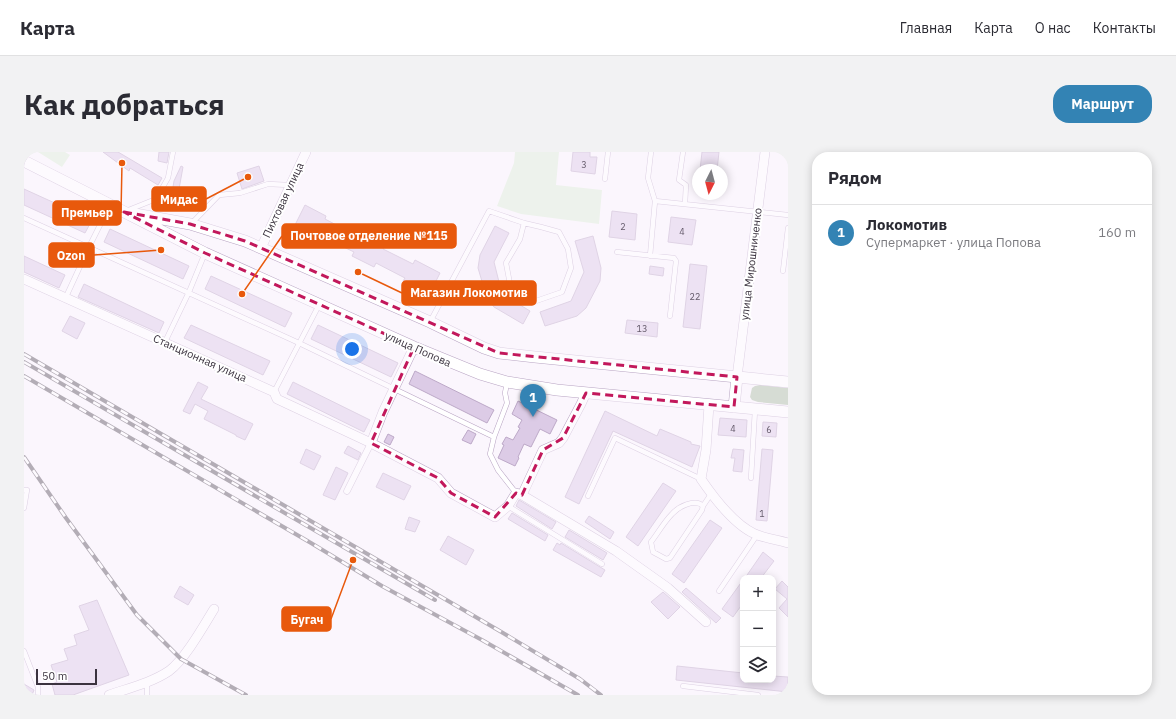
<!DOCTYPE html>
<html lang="ru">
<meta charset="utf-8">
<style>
:root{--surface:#fff;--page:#f2f2f3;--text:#2b2b33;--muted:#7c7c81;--line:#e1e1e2;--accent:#3383b4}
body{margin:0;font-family:"IBM Plex Sans",sans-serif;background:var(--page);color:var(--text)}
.controls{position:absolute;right:12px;bottom:12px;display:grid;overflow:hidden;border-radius:8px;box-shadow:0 2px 10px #0003}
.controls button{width:36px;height:36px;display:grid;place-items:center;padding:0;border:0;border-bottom:1px solid var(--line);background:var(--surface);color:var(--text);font:20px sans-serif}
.compass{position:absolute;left:668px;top:12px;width:36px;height:36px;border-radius:50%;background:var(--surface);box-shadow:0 2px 10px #0003;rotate:186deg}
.scale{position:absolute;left:12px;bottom:10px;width:61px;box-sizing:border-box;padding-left:4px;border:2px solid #3b333f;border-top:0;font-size:11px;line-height:14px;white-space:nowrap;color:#3b333f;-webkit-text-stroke:3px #fff;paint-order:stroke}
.you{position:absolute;left:328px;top:197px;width:14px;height:14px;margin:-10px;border:3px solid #fff;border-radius:50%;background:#1a73e8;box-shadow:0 0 0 6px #1a73e833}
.badge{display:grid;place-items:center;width:26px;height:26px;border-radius:50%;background:var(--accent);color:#fff;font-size:13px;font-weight:700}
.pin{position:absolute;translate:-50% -33px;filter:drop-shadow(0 1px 2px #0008)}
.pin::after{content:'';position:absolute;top:21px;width:14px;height:12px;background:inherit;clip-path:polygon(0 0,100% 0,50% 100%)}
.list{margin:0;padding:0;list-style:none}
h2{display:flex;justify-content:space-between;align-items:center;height:52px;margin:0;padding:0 16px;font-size:17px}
h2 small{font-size:13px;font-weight:400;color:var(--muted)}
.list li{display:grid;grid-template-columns:26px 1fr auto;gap:12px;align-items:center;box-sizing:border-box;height:56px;padding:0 16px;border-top:1px solid var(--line)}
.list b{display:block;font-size:15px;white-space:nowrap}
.list p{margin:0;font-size:13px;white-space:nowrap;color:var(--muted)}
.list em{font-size:13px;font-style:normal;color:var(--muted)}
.icon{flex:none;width:22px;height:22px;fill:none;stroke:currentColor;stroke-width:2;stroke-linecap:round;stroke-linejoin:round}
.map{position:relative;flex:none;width:764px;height:543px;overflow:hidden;border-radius:16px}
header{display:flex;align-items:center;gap:24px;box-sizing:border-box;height:56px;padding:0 20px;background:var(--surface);border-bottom:1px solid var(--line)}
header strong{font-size:19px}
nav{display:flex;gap:22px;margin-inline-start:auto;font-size:14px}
.intro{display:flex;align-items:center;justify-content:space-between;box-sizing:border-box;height:96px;padding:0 24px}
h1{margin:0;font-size:28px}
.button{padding:10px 18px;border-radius:16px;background:var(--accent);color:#fff;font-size:14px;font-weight:700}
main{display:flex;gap:24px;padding:0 24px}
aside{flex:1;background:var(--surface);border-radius:16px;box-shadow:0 2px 10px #0003}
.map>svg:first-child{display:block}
.green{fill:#dceed7}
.forest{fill:#a9bca2}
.building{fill:#dccbe6;stroke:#bda9c8}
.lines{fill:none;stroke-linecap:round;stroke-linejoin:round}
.service-casing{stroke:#b8a4c3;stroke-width:5.5}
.pedestrian-casing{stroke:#b8a4c3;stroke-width:7}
.minor-casing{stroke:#b8a4c3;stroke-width:10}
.tertiary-casing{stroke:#b8a4c3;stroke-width:12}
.service{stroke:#fff;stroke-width:4.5}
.pedestrian{stroke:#fff;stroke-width:6}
.minor{stroke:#fff;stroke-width:9}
.tertiary{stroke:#fff;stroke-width:11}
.rail-casing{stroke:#5b545f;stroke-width:4}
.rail{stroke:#fff;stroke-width:2.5;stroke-dasharray:8;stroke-linecap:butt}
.marked{fill:none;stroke:#c2185b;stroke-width:3;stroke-dasharray:8 5;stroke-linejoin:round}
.labels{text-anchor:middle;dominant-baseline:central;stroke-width:4;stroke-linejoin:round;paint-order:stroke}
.number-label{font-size:9px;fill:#635969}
.street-label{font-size:11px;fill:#3b333f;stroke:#fff}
.leader{fill:none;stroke:#e8590c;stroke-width:1.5}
.callout-dot{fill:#e8590c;stroke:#fff;stroke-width:1.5}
.callout{fill:#e8590c;stroke:#e8590c;stroke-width:1.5}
.callout-label{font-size:12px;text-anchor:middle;font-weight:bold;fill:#fff}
</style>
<header>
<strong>Карта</strong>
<nav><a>Главная</a><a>Карта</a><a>О нас</a><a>Контакты</a></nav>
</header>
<div class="intro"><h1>Как добраться</h1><a class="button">Маршрут</a></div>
<main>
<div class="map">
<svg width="764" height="543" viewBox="0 0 764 543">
<rect width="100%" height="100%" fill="#fbf6fd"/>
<path class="green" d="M 14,0 L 41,0 L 46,3 L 38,15 Z
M 491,0 L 535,0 L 532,33 L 578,38 L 575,72 L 497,62 L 473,54 L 490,11 Z"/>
<path class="forest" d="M 736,233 L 764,236 L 764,253 L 734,250 L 728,248 L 726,245 L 728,236 L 731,234 Z"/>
<path class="building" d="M 79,0 L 94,0 L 138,26 L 134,33 L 106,16 L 105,19 Z
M 135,0 L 145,0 L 143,11 L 134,9 Z
M 549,0 L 566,0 L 566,5 L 573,5 L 571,22 L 547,19 Z
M 678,0 L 695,0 L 693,18 L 676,18 Z
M 157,14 L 159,15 L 155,37 L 149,35 L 150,29 Z
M 235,14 L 240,29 L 218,37 L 213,21 Z
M 0,37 L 68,68 L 61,81 L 0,53 Z
M 281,53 L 302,64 L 301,67 L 337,86 L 339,83 L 361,93 L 359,97 L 389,112 L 391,108 L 416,121 L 405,143 L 379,129 L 381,126 L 352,111 L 350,115 L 328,104 L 330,100 L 293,82 L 291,86 L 270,75 Z
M 588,59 L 613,62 L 611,88 L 585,85 Z
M 647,65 L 672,68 L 668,93 L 644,90 Z
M 471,74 L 485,81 L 470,110 L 478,142 L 506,159 L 499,172 L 470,155 L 463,146 L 454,116 L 456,103 Z
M 86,77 L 165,114 L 159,127 L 80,90 Z
M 569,84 L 577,116 L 576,129 L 562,156 L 553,164 L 521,174 L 516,160 L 547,149 L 560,120 L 551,89 Z
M 0,104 L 41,123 L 35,136 L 0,120 Z
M 666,112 L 683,114 L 676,177 L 659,175 Z
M 626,114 L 640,116 L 639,124 L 625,122 Z
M 187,124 L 268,161 L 261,175 L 181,137 Z
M 60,132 L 140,170 L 135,181 L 54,145 Z
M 46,164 L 61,171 L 53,187 L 38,179 Z
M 603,168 L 634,171 L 633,185 L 601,181 Z
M 167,173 L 246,209 L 239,223 L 160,186 Z
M 294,173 L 374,211 L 367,225 L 287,187 Z
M 391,219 L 470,258 L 463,271 L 385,232 Z
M 174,230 L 184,235 L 177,247 L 229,272 L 221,288 L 212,284 L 212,283 L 180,267 L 184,259 L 171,252 L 166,262 L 159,259 Z
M 269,230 L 346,268 L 340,280 L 263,242 Z
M 494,249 L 533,268 L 526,282 L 516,277 L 507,295 L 500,292 L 494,305 L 495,306 L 491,314 L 474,306 L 480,293 L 478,292 L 482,285 L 489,288 L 496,276 L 494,275 L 498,268 L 488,262 Z
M 581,259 L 633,284 L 636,277 L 667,290 L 667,292 L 676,294 L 668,315 L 589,279 L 555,352 L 541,345 Z
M 696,266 L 723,268 L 722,285 L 694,283 Z
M 739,270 L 753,271 L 752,285 L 738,284 Z
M 444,278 L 452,282 L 447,292 L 438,288 Z
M 364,282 L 370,285 L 366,293 L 360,290 Z
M 324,294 L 337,301 L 334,308 L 320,301 Z
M 282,297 L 297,304 L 290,318 L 276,311 Z
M 709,297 L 720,298 L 718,320 L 709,319 L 711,306 L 707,306 Z
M 738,297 L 749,298 L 743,369 L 732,368 Z
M 312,315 L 324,321 L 311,348 L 299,343 Z
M 359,321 L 387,334 L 380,348 L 352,335 Z
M 639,331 L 652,339 L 614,394 L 602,385 Z
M 495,348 L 532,370 L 528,377 L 492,354 Z
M 488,361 L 524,383 L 521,389 L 484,367 Z
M 565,364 L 590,380 L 586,387 L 561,370 Z
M 385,365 L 396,369 L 391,380 L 381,377 Z
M 686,368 L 698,376 L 660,431 L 648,422 Z
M 545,378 L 583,401 L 579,408 L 541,385 Z
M 424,384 L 450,398 L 442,413 L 416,398 Z
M 533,391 L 536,393 L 537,391 L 581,418 L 577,425 L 529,398 Z
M 739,400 L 750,409 L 737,426 L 721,426 Z
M 719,428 L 719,451 L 709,465 L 698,457 Z
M 758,429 L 764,435 L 764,465 L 755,456 L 763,447 L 751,437 Z
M 156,434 L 170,443 L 164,453 L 150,445 Z
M 662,436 L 697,466 L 692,471 L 658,440 Z
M 639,440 L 656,455 L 644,467 L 627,450 Z
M 73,448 L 105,523 L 49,543 L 31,543 L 28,532 L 33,530 L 27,513 L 44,508 L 40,497 L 53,493 L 50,483 L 65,478 L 55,454 Z
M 653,514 L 719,521 L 719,528 L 749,528 L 749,524 L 764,525 L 764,540 L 652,528 Z
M 0,532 L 10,538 L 8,543 L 0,543 Z"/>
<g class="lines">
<defs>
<path id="service" d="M 627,0 L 624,26 L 631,49 L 764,63
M 659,0 L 655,28 L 662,33 L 661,52
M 581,27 L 584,0
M 102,59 L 132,47 L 144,26 L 149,0
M 0,66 L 275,191 L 470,285 L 483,251 L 481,241 L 483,231
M 167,72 L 195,43 L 216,41 L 244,32 L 265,33
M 593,100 L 650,106 L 652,109 L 646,164
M 626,104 L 631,49
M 759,119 L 764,76
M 41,147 L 65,95 L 86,53
M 406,170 L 465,59 L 500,71 L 496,87 L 482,111 L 486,132 L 512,149 L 538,140 L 547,116 L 544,97 L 535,80 L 517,75 L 500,71
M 141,190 L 165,140 L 181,101
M 250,240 L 295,153
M 470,285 L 466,302 L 474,318 L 492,341
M 727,326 L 731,258
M 0,338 L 3,338 L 0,356
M 564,344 L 591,286 L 677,327
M 484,354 L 578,412
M 679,354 C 671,346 654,355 648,362 C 640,370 634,381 627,390 L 629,400 L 642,407 L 646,406 L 678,358 L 679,354 L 687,342
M 695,439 L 733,383
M 0,499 L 14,535 L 14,543
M 123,530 L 123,543
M 659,534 L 734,543"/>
<path id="pedestrian" d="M 323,339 L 347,291"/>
<path id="minor" d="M 237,96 L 282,0
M 0,127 L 250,240 L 253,247 L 347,291 L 414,326 L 427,341 L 471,365 L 484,354 L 492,341 L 498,343 L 592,399 L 644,436 L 682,470
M 713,225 L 741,0
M 685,253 L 682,298 L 677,327 C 690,346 711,373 731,382 C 741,386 753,388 764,391
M 347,291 L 359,260 L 390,195
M 498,343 L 519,298 L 535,291 L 539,286 L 557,252 L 562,241
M 85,543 C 105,536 127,531 145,519 C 161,507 179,475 190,457"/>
<path id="tertiary" d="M 0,9 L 181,101 L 390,195 L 456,222 L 483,230 L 533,238 L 764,260
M 111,62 L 166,72 L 221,89 L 406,170 L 460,196 L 475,201 L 511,205 L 764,230
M 710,255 L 713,225"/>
</defs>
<use href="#service" class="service-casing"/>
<use href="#pedestrian" class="pedestrian-casing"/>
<use href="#minor" class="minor-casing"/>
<use href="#tertiary" class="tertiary-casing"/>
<use href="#service" class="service"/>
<use href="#pedestrian" class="pedestrian"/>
<use href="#minor" class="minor"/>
<use href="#tertiary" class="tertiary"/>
<defs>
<path id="rail" d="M 0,202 L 474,478 L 556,527 L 577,543
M 0,210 L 411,448
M 0,224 L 287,391 L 358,434 L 458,488 L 554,543
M 0,305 L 42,366 L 113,463 L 157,507 L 222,543"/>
</defs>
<use href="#rail" class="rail-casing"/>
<use href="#rail" class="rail"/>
</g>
<path d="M0 0H764V543H0ZM 100,60 L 166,72 L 221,89 L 475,201 L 713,225 L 710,255 L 562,241 L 539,286 L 519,298 L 498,343 L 492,341 L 471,365 L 427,341 L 414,326 L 347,291 L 390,195 L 181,101 Z" fill="#fbf6fd" fill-opacity=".55" fill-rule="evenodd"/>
<path class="marked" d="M 100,60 L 166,72 L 221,89 L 475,201 L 713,225 L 710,255 L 562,241 L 539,286 L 519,298 L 498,343 L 492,341 L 471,365 L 427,341 L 414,326 L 347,291 L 390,195 L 181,101 Z"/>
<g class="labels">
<g class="number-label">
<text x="560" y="12">3</text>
<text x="599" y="74">2</text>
<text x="658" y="79">4</text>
<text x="671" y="144">22</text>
<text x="618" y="176">13</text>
<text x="709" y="276">4</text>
<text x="745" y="277">6</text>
<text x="738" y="361">1</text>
</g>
<g class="street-label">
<text transform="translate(259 48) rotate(-65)">Пихтовая улица</text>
<text transform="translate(727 112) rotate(-83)">улица Мирошниченко</text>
<text transform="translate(394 197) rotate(24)">улица Попова</text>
<text transform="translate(176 206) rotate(24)">Станционная улица</text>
</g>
</g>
<path class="leader" d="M224 25L182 47M98 11L97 61M218 142L258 84M137 98L70 103M334 120L378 141M329 408L307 467"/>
<g class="callout-dot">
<circle cx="224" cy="25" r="4"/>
<circle cx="98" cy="11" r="4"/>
<circle cx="218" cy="142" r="4"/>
<circle cx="137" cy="98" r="4"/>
<circle cx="334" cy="120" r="4"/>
<circle cx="329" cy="408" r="4"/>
</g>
<g class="callout">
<rect x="128" y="35" width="54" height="24" rx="4"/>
<rect x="29" y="49" width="68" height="24" rx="4"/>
<rect x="258" y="72" width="174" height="24" rx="4"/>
<rect x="25" y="91" width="45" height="24" rx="4"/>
<rect x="378" y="129" width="134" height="24" rx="4"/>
<rect x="258" y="455" width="49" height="24" rx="4"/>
</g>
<g class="callout-label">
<text x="155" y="52">Мидас</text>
<text x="63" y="65">Премьер</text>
<text x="345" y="88">Почтовое отделение №115</text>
<text x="47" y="108">Ozon</text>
<text x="445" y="145">Магазин Локомотив</text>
<text x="283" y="472">Бугач</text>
</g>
</svg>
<div class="controls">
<button>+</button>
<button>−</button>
<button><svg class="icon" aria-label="layers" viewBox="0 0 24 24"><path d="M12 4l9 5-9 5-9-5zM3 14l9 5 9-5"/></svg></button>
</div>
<svg class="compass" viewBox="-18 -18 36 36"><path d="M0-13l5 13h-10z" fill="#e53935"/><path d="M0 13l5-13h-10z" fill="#7c7c81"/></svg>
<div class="scale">50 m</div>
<div class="you"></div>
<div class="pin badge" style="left:509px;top:265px">1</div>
</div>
<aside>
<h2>Рядом<small></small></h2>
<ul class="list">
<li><span class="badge">1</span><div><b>Локомотив</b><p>Супермаркет · улица Попова</p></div><em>160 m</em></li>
</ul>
</aside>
</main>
